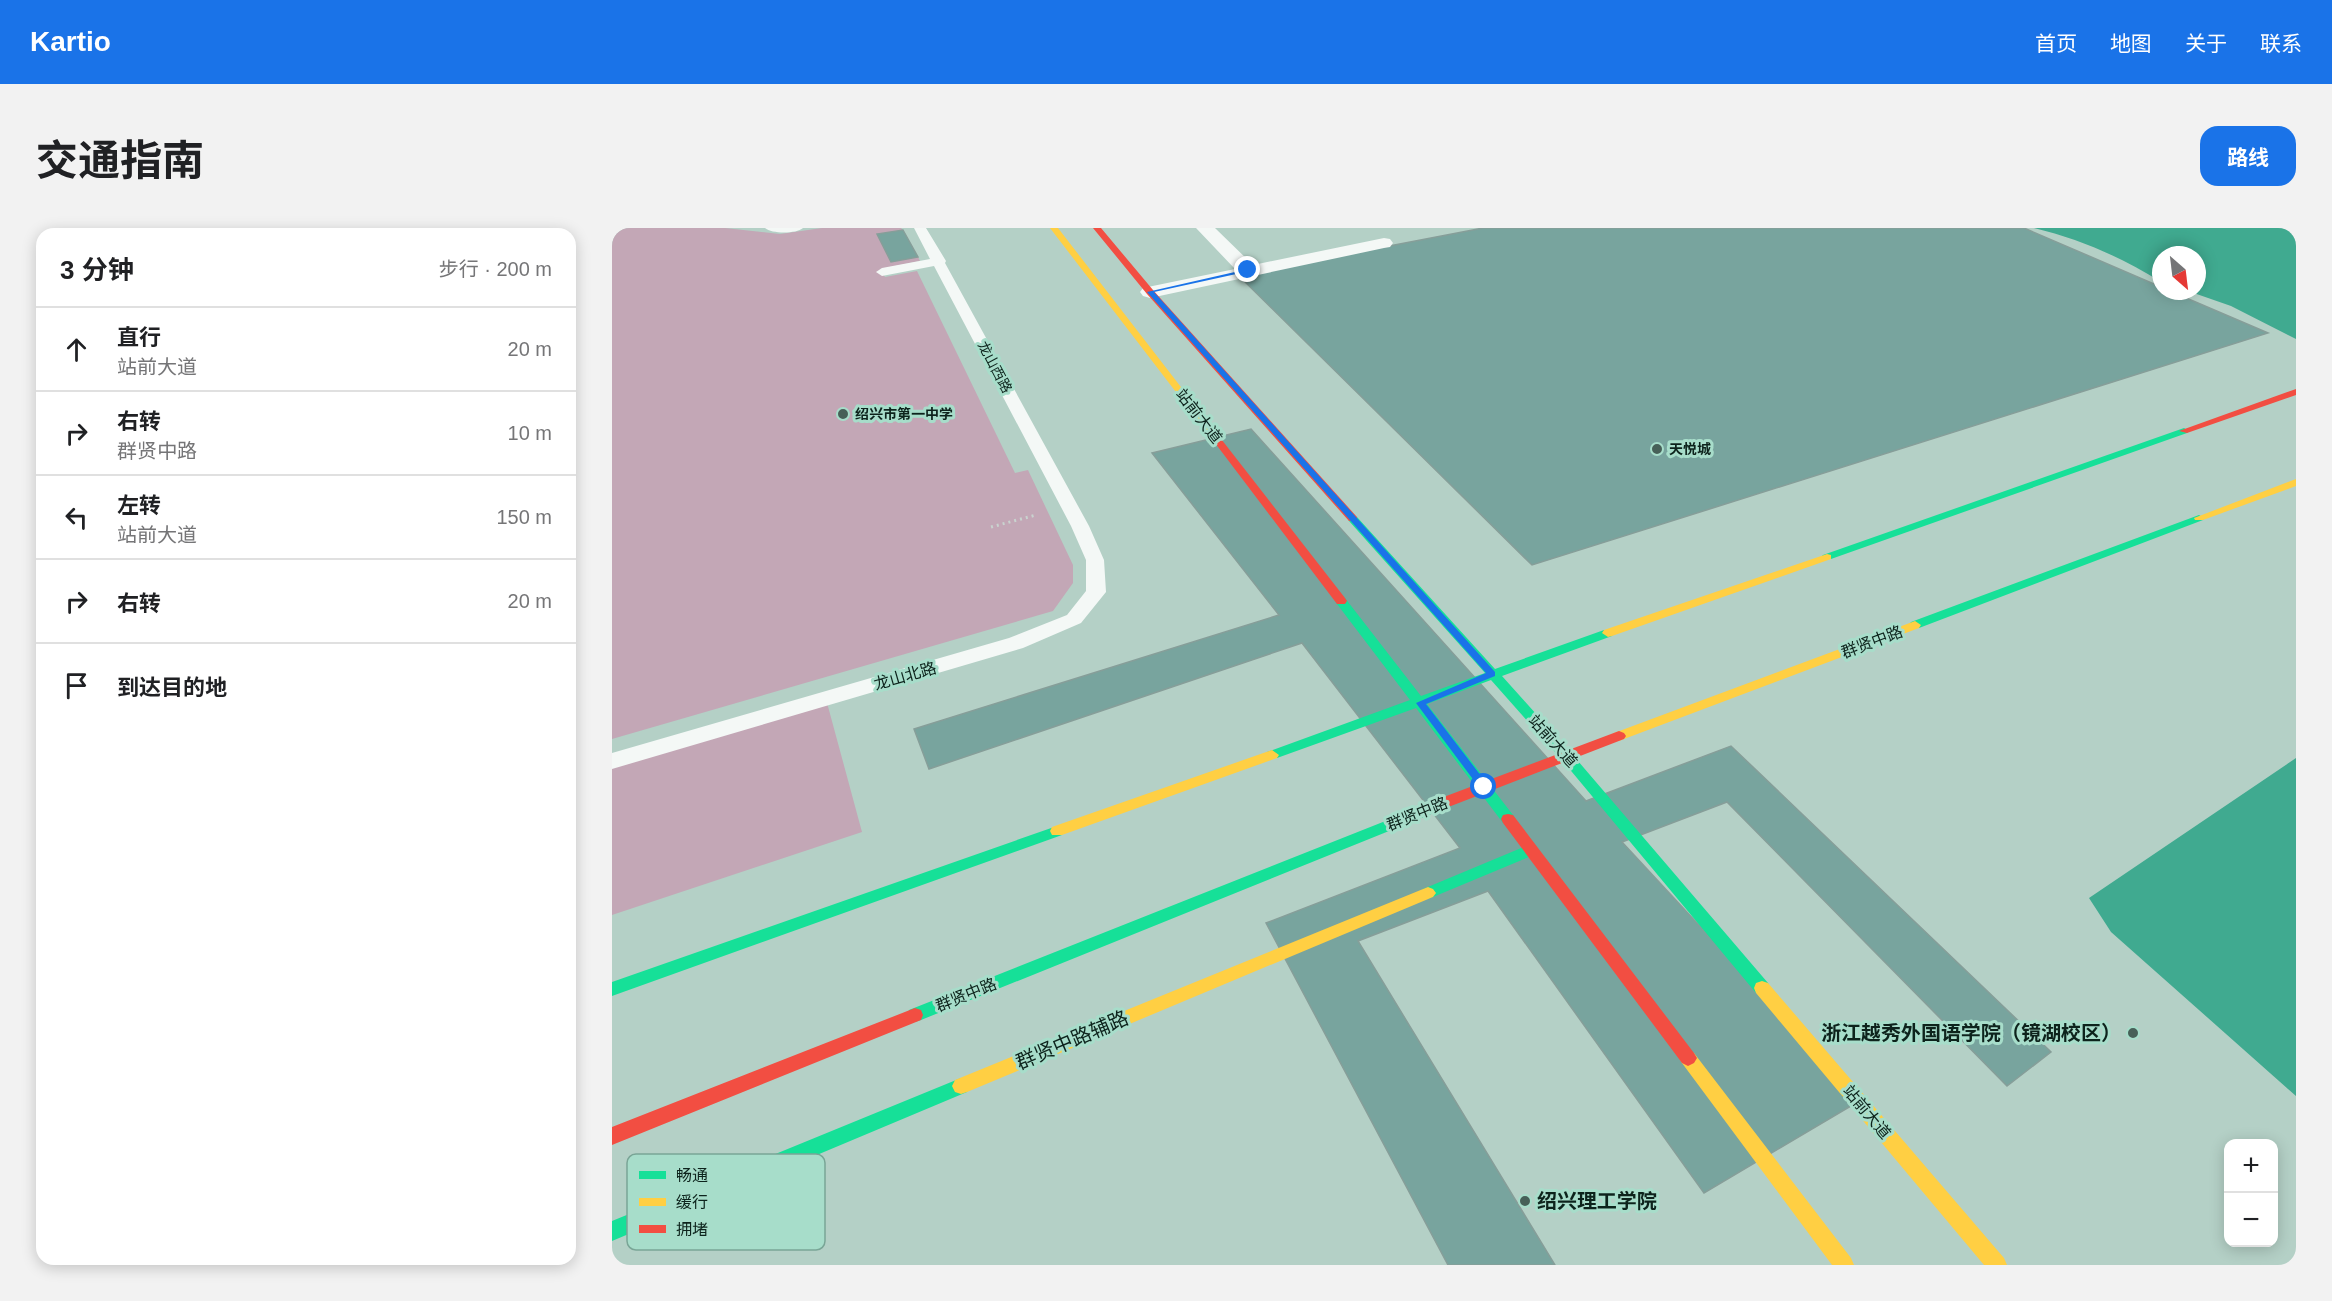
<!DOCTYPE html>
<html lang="zh">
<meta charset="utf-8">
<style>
:root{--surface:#fff;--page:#f2f2f2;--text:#202124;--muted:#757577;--line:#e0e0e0;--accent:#1a73e8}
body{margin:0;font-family:Helvetica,"Noto Sans SC",sans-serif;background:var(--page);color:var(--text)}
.controls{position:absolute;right:18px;bottom:18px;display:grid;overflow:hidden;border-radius:12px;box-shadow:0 3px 15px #0003}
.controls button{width:54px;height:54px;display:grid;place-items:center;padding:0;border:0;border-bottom:2px solid var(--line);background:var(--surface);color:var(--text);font:30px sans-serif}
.compass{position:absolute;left:1540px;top:18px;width:54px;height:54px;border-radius:50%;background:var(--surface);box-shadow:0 3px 15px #0003;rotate:152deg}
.stop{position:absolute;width:18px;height:18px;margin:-14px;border:4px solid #1a73e8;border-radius:50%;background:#fff}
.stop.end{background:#1a73e8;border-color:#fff;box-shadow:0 2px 6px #0008}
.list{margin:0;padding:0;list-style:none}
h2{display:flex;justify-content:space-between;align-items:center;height:78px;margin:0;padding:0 24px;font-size:26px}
h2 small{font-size:20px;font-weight:400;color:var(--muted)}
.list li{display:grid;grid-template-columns:39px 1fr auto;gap:18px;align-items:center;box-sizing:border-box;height:84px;padding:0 24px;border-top:2px solid var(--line)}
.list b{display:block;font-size:22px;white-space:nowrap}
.list p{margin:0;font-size:20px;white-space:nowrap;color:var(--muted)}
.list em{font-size:20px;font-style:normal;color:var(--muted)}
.icon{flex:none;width:33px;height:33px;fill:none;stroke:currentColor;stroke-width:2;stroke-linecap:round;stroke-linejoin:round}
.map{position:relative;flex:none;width:1684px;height:1037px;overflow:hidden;border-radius:18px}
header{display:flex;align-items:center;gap:36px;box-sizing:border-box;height:84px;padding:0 30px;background:var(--accent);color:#fff}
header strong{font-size:28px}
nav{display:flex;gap:33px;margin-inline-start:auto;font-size:21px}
.intro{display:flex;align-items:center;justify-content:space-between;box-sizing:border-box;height:144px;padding:0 36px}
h1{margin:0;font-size:42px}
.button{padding:15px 27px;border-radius:18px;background:var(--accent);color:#fff;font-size:21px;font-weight:700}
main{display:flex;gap:36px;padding:0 36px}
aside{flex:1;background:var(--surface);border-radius:18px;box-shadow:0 3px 15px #0003}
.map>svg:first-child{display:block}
.green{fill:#c3a7b6}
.water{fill:#40aa90}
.building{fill:#78a49e;stroke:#869e99;stroke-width:1.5}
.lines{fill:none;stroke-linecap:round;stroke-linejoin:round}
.path{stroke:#c9d3cf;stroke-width:3;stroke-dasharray:2 4;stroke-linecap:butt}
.lane{fill:#f4f8f6;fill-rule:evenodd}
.street{fill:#f4f8f6;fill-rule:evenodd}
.fast{fill:#16e098;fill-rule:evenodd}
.slow{fill:#ffcf43;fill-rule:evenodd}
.jam{fill:#f24e42;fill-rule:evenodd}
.route{fill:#1a73e8}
.poi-dot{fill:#476058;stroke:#a7ddca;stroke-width:2}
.labels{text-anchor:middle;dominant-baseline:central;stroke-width:6;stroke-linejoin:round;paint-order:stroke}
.far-street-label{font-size:14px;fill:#0d231c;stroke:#a7ddca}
.far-poi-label{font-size:14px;font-weight:bold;fill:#0d231c;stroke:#a7ddca;text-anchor:start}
.street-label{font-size:16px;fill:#0d231c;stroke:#a7ddca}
.near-poi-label{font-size:20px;font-weight:bold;fill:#0d231c;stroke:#a7ddca;text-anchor:end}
.near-street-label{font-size:20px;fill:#0d231c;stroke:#a7ddca}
.key{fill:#a7ddca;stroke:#79a596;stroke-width:1.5}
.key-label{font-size:16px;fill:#0d231c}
</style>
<header>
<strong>Kartio</strong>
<nav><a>首页</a><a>地图</a><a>关于</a><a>联系</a></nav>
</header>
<div class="intro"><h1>交通指南</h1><a class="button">路线</a></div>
<main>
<aside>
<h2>3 分钟<small>步行 · 200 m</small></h2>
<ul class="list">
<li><svg class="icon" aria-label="ahead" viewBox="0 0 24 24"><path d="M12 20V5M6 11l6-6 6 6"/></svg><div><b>直行</b><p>站前大道</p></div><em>20 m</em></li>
<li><svg class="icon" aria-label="right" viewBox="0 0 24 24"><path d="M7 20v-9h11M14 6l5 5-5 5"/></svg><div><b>右转</b><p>群贤中路</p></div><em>10 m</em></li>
<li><svg class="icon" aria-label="left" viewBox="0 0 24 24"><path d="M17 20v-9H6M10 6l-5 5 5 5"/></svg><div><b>左转</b><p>站前大道</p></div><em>150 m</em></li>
<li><svg class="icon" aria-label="right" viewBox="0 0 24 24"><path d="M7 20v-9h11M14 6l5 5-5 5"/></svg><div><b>右转</b></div><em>20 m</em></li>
<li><svg class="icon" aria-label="arrive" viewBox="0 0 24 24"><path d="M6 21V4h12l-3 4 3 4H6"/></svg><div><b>到达目的地</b></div></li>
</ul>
</aside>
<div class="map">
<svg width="1684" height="1037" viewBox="0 0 1684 1037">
<rect width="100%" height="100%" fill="#b4d0c6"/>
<path class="green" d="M 0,0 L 113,0 L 168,6 L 210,0 L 289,0 L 291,2 L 265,6 L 280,34 L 306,29 L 308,33 L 268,41 L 273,49 L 305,43 L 403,245 L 416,242 L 461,337 L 461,355 L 441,383 L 0,511 Z
M 214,471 L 250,604 L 0,687 L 0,534 Z"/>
<path class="water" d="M 1422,0 L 1684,0 L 1684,111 L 1619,78 L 1576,63 L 1585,63 L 1585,27 L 1549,27 L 1549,54 C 1509,29 1468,11 1422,0 Z
M 1684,530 L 1684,868 L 1499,704 L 1477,670 Z"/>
<path class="building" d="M 871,0 L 1412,0 L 1549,59 L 1549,63 L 1558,63 L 1656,105 L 920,337 L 626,47 Z
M 291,2 L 306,29 L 279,34 L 265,6 Z
M 639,201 L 974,573 L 1119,518 L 1439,824 L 1395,858 L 1115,574 L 1010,614 L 1249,872 L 1092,965 L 876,663 L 746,713 L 943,1037 L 836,1037 L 654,695 L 848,620 L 690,415 L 317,541 L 302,501 L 667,387 L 540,225 Z"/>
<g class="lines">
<path class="path" d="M 379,299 L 424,287"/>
<path class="lane" d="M 153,0 L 191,0 C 184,6 160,6 153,0 Z
M 302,0 L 314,0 L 334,33 L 333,35 L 477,298 L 492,332 L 494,364 L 469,395 L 411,420 L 0,541 L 0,525 L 397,410 L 455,387 L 474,363 L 474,332 L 459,298 L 322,38 L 270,48 L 264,44 L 270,40 L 318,31 Z"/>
<path class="street" d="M 584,0 L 603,0 L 641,37 L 772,10 L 778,11 L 781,15 L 778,19 L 772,20 L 538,70 L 531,68 L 528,64 L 531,60 L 623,41 Z"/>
<path class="fast" d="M 1572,200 L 1577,203 L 1575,205 L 1219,331 L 1211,331 L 1209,329 L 1211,327 Z
M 1587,287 L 1592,290 L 1591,292 L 1307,400 L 1299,400 L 1297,397 L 1299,394 Z
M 741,288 L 745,289 L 883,441 L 992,402 L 1000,402 L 1002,405 L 1000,408 L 890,448 L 960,526 L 1156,755 L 1158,760 L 1156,765 L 1150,767 L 1144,765 L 950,532 L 879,452 L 815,476 L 901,587 L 903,591 L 901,595 L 891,595 L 804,480 L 665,530 L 655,530 L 653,527 L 655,524 L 798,472 L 725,376 L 723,373 L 725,370 L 733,370 L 809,468 L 873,445 L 737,293 L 736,291 Z
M 834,569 L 839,570 L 841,574 L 839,578 L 309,792 L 303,794 L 297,792 L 295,787 L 297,782 Z
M 445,598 L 450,599 L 452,603 L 450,607 L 0,768 L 0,754 Z
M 919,616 L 924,618 L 926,622 L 924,626 L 821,669 L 816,671 L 811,669 L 808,665 L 811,661 Z
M 349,850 L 355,852 L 358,858 L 355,864 L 0,1013 L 0,993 Z"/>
<path class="slow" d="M 438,0 L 446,0 L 606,207 L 606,211 L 600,211 Z
M 1684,251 L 1684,258 L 1591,292 L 1583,292 L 1582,290 Z
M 1215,326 L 1219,327 L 1219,331 L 1000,408 L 996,409 L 990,405 L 992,402 Z
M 1303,393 L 1309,397 L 1307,400 L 1012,511 L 1007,513 L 1000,508 L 1002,505 Z
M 660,522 L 667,527 L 665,530 L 450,607 L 440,607 L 438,603 L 440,599 Z
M 816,659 L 821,661 L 824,665 L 821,669 L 355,864 L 349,866 L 343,864 L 340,858 L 343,852 Z
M 1150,753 L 1156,755 L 1392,1030 L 1395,1037 L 1372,1037 L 1144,765 L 1142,760 L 1144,755 Z
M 1076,822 L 1082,825 L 1239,1030 L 1242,1037 L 1220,1037 L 1070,835 L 1067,830 L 1070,825 Z"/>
<path class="jam" d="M 481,0 L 489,0 L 541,62 L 745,289 L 745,293 L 737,293 L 535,66 Z
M 1684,161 L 1684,167 L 1575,205 L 1567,203 Z
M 603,206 L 606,207 L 733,370 L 735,373 L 733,376 L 725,376 L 600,211 L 598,209 Z
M 1007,503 L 1012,505 L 1014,508 L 1012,511 L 839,578 L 829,578 L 827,574 L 829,570 Z
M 896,586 L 901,587 L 1082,825 L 1085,830 L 1082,835 L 1076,838 L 1070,835 L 891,595 L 889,591 L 891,587 Z
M 303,780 L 309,782 L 311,787 L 309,792 L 0,917 L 0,899 Z"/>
</g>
<path class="route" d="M 636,41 L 638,43 L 542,64 L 883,444 L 883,448 L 814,476 L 876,557 L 876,562 L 869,562 L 804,475 L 874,445 L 535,64 Z"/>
<g class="poi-dot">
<circle cx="231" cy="186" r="6"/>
<circle cx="1045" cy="221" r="6"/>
<circle cx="1521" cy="805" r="6"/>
<circle cx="913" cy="973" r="6"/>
</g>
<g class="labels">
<g class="far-street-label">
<text transform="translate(383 139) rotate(62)">龙山西路</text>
</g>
<g class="far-poi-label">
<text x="243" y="186">绍兴市第一中学</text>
<text x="1057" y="221">天悦城</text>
</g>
<g class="street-label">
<text transform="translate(587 188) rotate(52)">站前大道</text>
<text transform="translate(1260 414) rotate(-21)">群贤中路</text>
<text transform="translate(293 448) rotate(-16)">龙山北路</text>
<text transform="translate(941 513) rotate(48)">站前大道</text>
<text transform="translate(805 586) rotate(-22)">群贤中路</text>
<text transform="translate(354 767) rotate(-22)">群贤中路</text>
<text transform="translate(1255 884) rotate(50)">站前大道</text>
</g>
<g class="near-poi-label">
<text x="1509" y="805">浙江越秀外国语学院（镜湖校区）</text>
<text x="925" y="973" text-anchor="start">绍兴理工学院</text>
</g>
<g class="near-street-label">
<text transform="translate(460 812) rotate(-23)">群贤中路辅路</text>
</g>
</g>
<rect x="15" y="926" width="198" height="96" rx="9" class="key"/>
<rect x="27" y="943" width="27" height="8" fill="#16e098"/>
<rect x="27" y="970" width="27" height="8" fill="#ffcf43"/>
<rect x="27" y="997" width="27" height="8" fill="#f24e42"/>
<g class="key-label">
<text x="64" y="953">畅通</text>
<text x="64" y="980">缓行</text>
<text x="64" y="1007">拥堵</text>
</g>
</svg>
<div class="controls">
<button>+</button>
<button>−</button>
</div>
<svg class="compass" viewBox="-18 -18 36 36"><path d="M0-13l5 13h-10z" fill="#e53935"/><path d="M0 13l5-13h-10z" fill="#757577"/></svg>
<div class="stop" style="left:872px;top:559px"></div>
<div class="stop end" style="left:636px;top:42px"></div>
</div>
</main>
